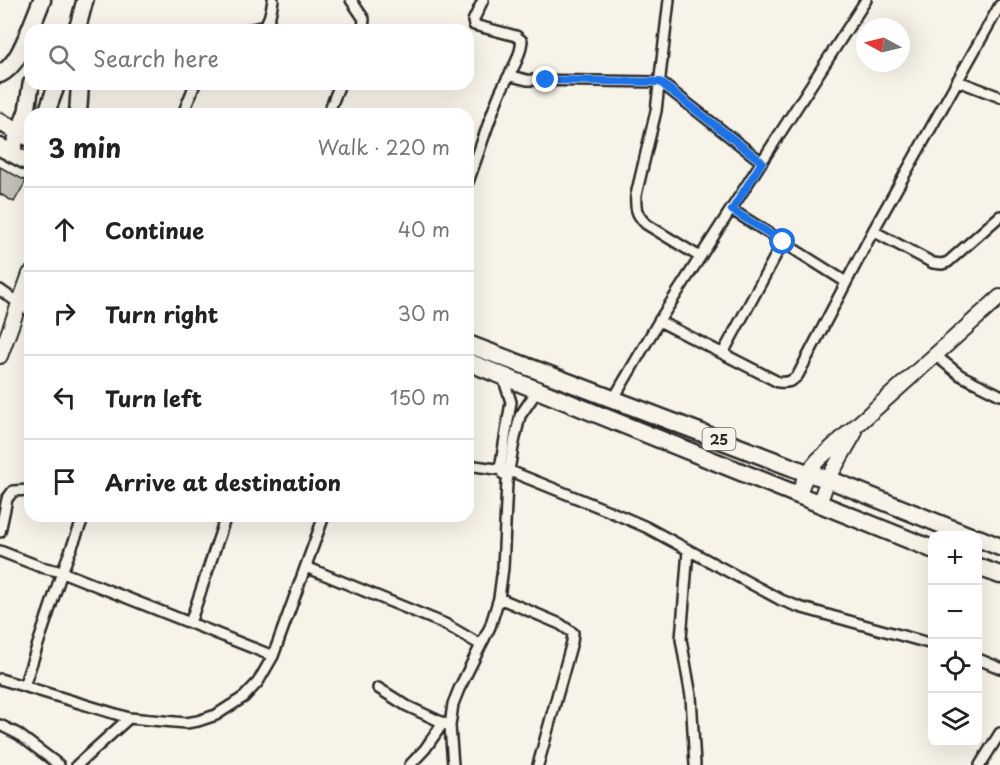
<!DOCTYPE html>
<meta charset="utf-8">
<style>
:root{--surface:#fff;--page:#f2f2f2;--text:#222;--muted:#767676;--line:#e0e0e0}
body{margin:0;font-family:"Playpen Sans",sans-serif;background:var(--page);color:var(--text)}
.controls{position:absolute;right:18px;bottom:18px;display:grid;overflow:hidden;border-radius:12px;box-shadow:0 6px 24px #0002}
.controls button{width:54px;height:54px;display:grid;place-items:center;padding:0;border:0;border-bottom:2px solid var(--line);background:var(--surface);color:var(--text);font:30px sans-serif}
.compass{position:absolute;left:856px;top:18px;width:54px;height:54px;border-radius:50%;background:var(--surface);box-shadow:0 6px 24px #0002;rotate:277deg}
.stop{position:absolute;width:18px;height:18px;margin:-14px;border:4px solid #1a73e8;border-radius:50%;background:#fff}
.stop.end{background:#1a73e8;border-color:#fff;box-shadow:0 2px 6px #0008}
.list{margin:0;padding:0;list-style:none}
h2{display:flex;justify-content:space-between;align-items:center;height:78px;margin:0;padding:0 24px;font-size:26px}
h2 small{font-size:20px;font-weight:400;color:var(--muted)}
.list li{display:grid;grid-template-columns:39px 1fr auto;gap:18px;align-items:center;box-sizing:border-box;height:84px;padding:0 24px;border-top:2px solid var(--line)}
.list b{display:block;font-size:22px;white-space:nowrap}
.list em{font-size:20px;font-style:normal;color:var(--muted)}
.icon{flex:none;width:33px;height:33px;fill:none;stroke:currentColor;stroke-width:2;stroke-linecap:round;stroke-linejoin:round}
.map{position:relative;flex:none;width:1000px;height:765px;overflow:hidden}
.search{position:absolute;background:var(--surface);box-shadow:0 6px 24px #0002;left:24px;top:24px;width:450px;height:66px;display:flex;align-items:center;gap:15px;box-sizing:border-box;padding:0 21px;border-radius:18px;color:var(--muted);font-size:22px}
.panel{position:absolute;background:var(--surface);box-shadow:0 6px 24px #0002;left:24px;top:108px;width:450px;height:414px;border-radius:18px}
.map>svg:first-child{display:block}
.building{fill:#c4c1b9;stroke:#2b2b2b;stroke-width:1.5}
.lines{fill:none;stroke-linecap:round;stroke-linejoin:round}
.street-casing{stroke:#2b2b2b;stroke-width:14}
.secondary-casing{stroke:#2b2b2b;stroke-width:18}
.primary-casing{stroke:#2b2b2b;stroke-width:20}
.highway-casing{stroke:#2b2b2b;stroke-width:21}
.street{stroke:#f7f3e8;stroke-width:9}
.secondary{stroke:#f7f3e8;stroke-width:14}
.primary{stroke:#f7f3e8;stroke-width:15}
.highway{stroke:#f7f3e8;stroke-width:16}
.route{stroke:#1a73e8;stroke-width:8}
.labels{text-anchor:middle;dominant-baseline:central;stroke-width:5;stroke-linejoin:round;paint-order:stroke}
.shield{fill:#f7f3e8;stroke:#686764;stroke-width:1.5}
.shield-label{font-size:14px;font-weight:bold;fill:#2b2b2b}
</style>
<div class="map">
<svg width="1000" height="765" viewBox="0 0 1000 765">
<rect width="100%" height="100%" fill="#f7f3e8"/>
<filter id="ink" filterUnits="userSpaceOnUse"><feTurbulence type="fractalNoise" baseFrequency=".0167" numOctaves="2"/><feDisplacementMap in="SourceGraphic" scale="12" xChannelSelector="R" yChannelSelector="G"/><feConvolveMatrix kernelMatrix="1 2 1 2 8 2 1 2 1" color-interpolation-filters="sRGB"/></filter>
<g filter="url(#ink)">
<path class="building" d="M 0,167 L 26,181 L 14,202 L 0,194 Z"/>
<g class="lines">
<defs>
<path id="street" d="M 351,0 L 364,19 L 363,30
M 669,0 L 656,111 L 636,195 C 635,208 636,214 646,224 L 700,257
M 244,30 C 269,28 269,23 273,0
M 511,76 L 527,80 L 660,82 L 762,162
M 958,81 L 1000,97
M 183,114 L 195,84
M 328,114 L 340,84
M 468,182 C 479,153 488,122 500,93 C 508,75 520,61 522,41 L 516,36 L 474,25 L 473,21 L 483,0
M 732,210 L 846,282
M 873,231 L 933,263 L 942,264 L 948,262 L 1000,216
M 0,290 L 30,311
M 659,321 L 778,382 C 787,383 792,382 798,375 L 873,231 L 1000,5
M 723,353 L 783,242
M 935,355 L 960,375 L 1000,395
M 503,377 L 511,402 L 500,469 L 503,474
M 614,398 L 659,321 L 866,0
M 468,465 L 510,471 L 609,511 L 646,527 L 781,600 L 799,607 L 932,644
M 0,532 L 7,499 L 13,491 L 30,490
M 688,550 L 681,639 L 691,696 L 695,765
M 0,551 L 41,567 L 62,572 L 273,656
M 306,567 L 445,624 L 481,645
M 499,598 L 560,624 L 573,633 L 572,642 L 538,765
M 190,623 L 226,516
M 978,659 L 1000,668
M 0,679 L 129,718 L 186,723 L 198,721 L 216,715 L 244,697 L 258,682 L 273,656 L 324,516
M 24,686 L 62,572 L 84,516
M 378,688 L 407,706 L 450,726
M 0,725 L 18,734 L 59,765
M 77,765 L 129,718
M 410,765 L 425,749 L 443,723
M 453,765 L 450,726 L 453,704 L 459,689 L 490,627 L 499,598 L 503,568 L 507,482 L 513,447 L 520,416 L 537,391
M 980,765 L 1000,733"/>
<path id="secondary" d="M 0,356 L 30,274
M 798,495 L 807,473 L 818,460 L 1000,297
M 819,504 L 828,479 L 854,434"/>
<path id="primary" d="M 77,30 L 85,0
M 46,114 L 57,84
M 11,153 L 27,111 L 31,84"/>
<path id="highway" d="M 78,27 L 78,30
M 30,30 L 42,0
M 0,74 C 15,67 24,45 30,30
M 78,114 L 80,84
M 0,122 L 30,138
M 0,147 L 30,163
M 468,344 L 807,473 L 828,479 L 970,536
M 468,362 L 932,549
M 978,538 L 1000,547
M 978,567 L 1000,575"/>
</defs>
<use href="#street" class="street-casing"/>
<use href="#secondary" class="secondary-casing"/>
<use href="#primary" class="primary-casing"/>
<use href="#highway" class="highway-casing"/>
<use href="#street" class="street"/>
<use href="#secondary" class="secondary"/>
<use href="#primary" class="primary"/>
<use href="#highway" class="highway"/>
</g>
</g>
<g class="lines" filter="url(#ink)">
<path class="route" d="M 546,80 L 660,82 L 762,162 L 732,210 L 783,242"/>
</g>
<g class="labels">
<rect class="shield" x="702.5" y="428" width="33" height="22" rx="4.5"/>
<g class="shield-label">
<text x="719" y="439">25</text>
</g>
</g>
</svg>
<div class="controls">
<button>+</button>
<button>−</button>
<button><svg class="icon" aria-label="locate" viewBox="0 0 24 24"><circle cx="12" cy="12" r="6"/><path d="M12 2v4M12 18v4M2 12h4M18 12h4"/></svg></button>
<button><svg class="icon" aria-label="layers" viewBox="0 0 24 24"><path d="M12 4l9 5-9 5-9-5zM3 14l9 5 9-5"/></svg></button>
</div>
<svg class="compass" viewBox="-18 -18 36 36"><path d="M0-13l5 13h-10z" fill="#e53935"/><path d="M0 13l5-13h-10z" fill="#767676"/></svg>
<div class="stop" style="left:783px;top:242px"></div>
<div class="stop end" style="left:546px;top:80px"></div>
<div class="search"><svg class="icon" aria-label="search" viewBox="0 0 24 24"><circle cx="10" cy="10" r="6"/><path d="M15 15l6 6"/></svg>Search here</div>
<section class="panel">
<h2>3 min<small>Walk · 220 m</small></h2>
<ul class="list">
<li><svg class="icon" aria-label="ahead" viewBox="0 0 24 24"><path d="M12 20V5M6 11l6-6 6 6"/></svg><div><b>Continue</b></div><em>40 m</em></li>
<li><svg class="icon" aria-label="right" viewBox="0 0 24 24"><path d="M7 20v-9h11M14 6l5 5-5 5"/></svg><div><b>Turn right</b></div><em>30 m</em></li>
<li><svg class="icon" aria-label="left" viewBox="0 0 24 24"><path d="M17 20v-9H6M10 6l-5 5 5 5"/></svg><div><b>Turn left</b></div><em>150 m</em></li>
<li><svg class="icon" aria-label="arrive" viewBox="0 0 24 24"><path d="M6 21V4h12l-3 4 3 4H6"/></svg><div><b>Arrive at destination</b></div></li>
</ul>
</section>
</div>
